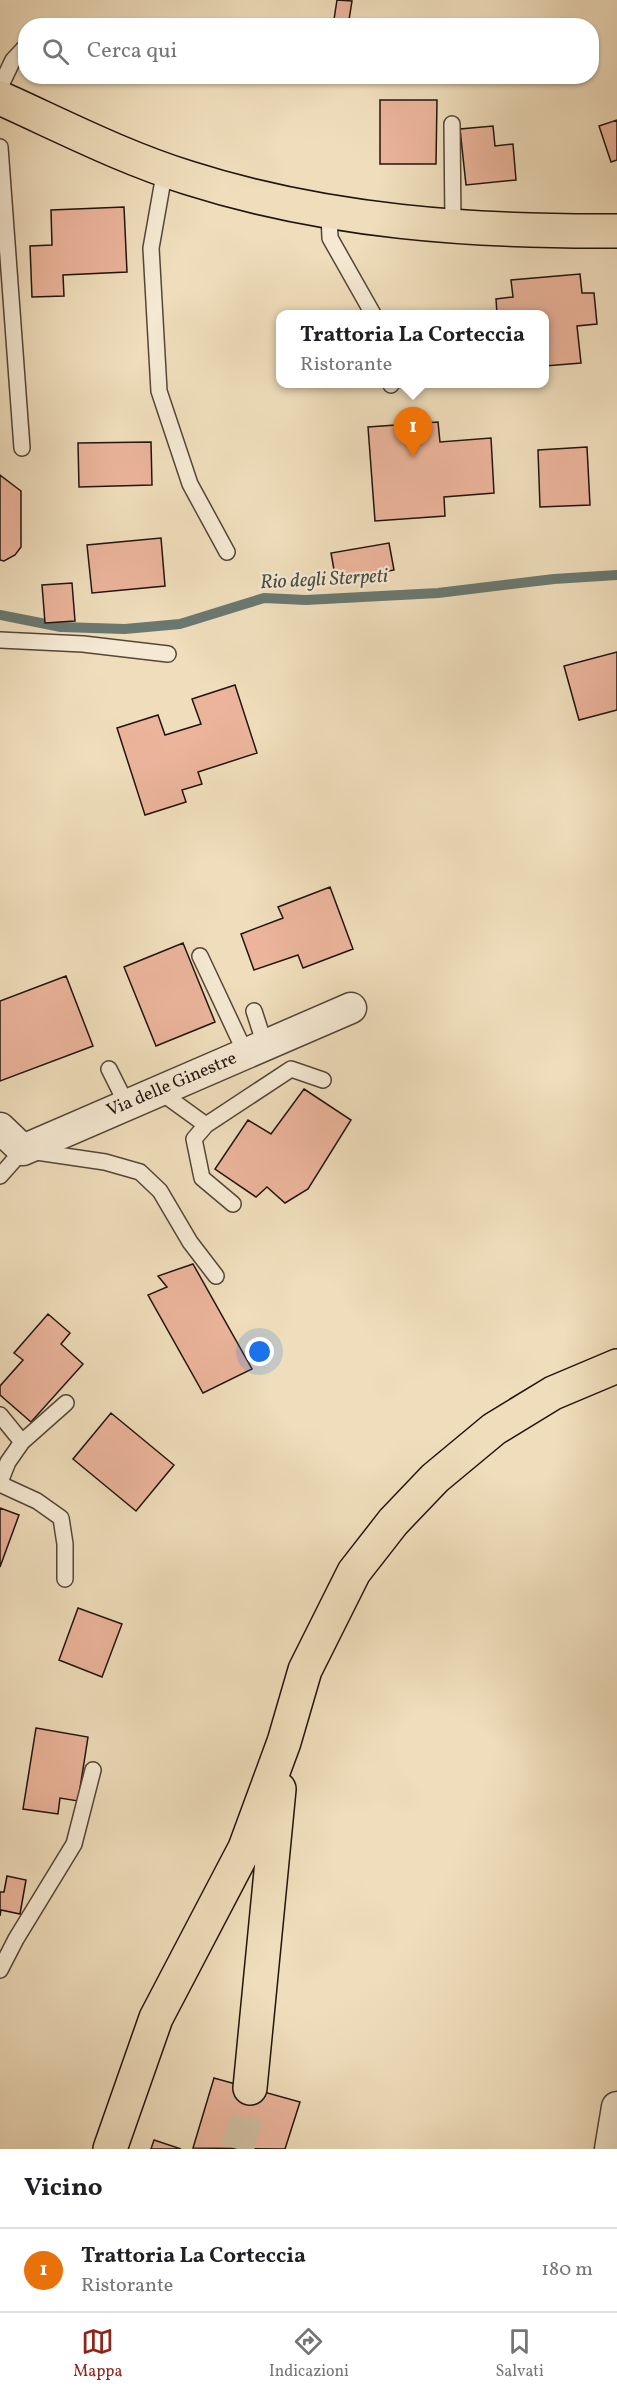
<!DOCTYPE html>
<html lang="it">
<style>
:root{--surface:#fff;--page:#f2f2f2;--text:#202124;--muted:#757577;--line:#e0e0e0;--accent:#8f2418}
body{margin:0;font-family:Vollkorn,serif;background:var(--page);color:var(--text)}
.you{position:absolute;left:260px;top:1352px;width:21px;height:21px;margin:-15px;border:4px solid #fff;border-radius:50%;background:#1a73e8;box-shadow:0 0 0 9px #1a73e833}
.badge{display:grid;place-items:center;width:39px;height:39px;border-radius:50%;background:var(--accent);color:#fff;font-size:20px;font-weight:700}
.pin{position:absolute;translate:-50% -50px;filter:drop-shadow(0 2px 3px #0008)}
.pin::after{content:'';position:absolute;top:32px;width:21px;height:18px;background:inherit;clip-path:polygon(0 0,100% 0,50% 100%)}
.popup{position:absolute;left:276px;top:310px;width:273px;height:78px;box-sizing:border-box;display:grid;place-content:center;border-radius:12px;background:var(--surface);filter:drop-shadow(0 2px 4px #0005);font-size:20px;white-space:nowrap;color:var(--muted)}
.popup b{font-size:22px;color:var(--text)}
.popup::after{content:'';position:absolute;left:50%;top:100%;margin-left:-12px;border:12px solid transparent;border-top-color:var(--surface)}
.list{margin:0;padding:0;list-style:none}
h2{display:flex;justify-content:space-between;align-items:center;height:78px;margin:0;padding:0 24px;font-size:26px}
h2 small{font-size:20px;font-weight:400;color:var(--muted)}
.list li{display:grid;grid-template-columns:39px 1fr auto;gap:18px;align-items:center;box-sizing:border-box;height:84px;padding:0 24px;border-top:2px solid var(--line)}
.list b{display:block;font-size:22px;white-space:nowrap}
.list p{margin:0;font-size:20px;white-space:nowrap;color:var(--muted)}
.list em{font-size:20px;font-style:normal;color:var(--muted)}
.icon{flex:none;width:33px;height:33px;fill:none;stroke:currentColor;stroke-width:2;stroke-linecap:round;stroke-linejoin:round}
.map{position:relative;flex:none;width:617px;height:2149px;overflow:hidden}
.search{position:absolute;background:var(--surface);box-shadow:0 2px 4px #0004;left:18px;right:18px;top:18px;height:66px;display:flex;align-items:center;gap:15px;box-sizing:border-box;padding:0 21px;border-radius:24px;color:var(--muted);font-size:22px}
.sheet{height:162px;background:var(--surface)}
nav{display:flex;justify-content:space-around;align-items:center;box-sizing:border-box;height:84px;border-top:2px solid var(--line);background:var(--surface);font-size:16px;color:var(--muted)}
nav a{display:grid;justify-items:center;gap:3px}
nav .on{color:var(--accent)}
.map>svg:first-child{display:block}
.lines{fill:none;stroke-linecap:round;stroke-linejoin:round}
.stream{stroke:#6a7871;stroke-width:10}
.building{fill:#ebb49b;stroke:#21140d;stroke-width:1.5}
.highway-tunnel{stroke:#d0bfa1;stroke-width:33;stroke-dasharray:33 16;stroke-linecap:butt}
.lane-casing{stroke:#544638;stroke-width:18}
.street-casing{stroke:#544638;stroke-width:33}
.primary-casing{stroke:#21140d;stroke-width:36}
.highway-casing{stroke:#21140d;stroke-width:36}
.lane{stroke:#f5e9d3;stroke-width:15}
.street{stroke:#f5e9d3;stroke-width:30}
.primary{stroke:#efddbb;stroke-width:33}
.highway{stroke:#efddbb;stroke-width:33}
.labels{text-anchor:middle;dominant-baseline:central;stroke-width:4.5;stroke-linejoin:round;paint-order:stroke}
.street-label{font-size:18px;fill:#21140d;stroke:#f5e9d3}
.water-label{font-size:20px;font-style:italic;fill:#4b4e47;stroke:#f5e9d3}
</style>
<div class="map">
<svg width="617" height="2149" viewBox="0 0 617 2149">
<rect width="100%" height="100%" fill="#efddbb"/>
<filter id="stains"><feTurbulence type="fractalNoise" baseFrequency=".00333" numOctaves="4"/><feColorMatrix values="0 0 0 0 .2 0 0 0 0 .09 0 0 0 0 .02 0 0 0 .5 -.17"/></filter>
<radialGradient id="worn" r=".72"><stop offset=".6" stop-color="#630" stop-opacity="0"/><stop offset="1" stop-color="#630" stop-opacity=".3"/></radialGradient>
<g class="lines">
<path class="stream" d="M 0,615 L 61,627 L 125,629 L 180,624 L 264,598 L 306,600 L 438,593 L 554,579 L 617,575"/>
</g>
<path class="building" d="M 337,0 L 352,1 L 348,26 L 333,26 Z
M 380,100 L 437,100 L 436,164 L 380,164 Z
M 617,120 L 617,160 L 611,162 L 599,126 Z
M 493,126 L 495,146 L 513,144 L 516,180 L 466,185 L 460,129 Z
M 124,207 L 127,272 L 63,275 L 64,296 L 32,297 L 30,246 L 52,245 L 51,210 Z
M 580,274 L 582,293 L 594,293 L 597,324 L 577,326 L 581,363 L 545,366 L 545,314 L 497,314 L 496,299 L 513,297 L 511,280 Z
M 438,422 L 440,442 L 491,438 L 494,493 L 444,497 L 445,516 L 375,521 L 368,427 Z
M 151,442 L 152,485 L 79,487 L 78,443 Z
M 587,447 L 590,505 L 540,507 L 538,450 Z
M 0,475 L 21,491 L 21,547 L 15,555 L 4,561 L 0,560 Z
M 161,538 L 165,586 L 92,593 L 87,545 Z
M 389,543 L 394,570 L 336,581 L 331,553 Z
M 72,583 L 75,621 L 45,623 L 42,585 Z
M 617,652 L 617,710 L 579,720 L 564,666 Z
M 235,685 L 257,753 L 198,772 L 202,784 L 182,790 L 186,802 L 145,815 L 117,728 L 158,715 L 165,735 L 201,724 L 192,699 Z
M 330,887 L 353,949 L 303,968 L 298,955 L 254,970 L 241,934 L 283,918 L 278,907 Z
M 183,943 L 215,1022 L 156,1046 L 124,967 Z
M 66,976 L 93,1046 L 0,1081 L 0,1001 Z
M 304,1089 L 351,1120 L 308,1189 L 285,1203 L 267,1187 L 256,1197 L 215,1169 L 248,1120 L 271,1134 Z
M 193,1264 L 252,1369 L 203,1393 L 148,1295 L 167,1287 L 158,1276 Z
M 48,1314 L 70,1333 L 61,1344 L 83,1364 L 31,1422 L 0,1395 L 0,1386 L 23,1360 L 14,1353 Z
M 111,1413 L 174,1465 L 136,1511 L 73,1459 Z
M 0,1508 L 19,1515 L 0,1567 Z
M 78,1608 L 122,1624 L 102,1677 L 59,1660 Z
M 36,1728 L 88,1737 L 78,1801 L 60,1798 L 58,1814 L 23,1809 Z
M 7,1876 L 26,1880 L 20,1914 L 1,1910 L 0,1916 L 0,1892 L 4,1892 Z
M 214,2078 L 300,2102 L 285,2149 L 193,2148 Z
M 154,2140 L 181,2149 L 151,2149 Z"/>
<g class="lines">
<path class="highway-tunnel" d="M 237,2149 L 245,2124 L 250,2088"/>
<defs>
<path id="lane" d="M 0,87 L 13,60 L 26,46
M 452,124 L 453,225
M 0,147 L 22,448
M 165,169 L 151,248 L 159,391 L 190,484 L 227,552
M 329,213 L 330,238 L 373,314
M 391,384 L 391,385
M 0,640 L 83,644 L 168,654
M 200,956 L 246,1054
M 254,1011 L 265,1045
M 109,1069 L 127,1105
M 159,1091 L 206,1125 L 194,1139 L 202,1178 L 233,1204
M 206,1125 L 291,1069 L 323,1080
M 0,1176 L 23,1150 L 105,1162 L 140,1172 L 160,1191 L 190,1242 L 216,1276
M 0,1415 L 22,1442 L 8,1462 L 0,1482
M 22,1442 L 66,1403
M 0,1484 L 37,1501 L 61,1518 L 65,1544 L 65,1579
M 0,1970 L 16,1939 L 74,1844 L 93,1770"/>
<path id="street" d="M 0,1128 L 23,1150 L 351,1008
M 610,2149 L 617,2107"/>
<path id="primary" d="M 0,98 C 62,126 124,158 189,178 C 327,222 473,232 617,231"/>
<path id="highway" d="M 250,2088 L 279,1789
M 110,2149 L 156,2018 L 245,1848 L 284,1742 L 305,1670 L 354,1572 L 393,1522 L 435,1478 L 494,1429 L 553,1393 L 617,1366"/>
</defs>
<use href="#lane" class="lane-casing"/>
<use href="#street" class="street-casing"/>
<use href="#primary" class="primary-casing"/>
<use href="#highway" class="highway-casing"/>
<use href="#lane" class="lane"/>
<use href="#street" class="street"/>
<use href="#primary" class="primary"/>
<use href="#highway" class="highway"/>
</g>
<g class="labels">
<g class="street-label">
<text transform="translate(172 1085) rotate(-23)">Via delle Ginestre</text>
</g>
<g class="water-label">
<text transform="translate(324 580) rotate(-3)">Rio degli Sterpeti</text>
</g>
</g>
<rect width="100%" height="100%" filter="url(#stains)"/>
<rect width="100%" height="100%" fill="url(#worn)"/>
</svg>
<div class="you"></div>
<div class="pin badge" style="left:413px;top:457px;background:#e8710a">1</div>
<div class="popup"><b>Trattoria La Corteccia</b>Ristorante</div>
<div class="search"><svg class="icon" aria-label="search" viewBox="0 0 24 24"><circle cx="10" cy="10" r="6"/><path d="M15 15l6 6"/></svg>Cerca qui</div>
</div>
<section class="sheet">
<h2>Vicino<small></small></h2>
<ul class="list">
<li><span class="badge" style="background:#e8710a">1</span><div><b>Trattoria La Corteccia</b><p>Ristorante</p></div><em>180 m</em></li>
</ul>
</section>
<nav>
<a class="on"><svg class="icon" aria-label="map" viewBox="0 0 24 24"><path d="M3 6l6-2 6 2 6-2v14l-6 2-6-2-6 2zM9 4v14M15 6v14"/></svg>Mappa</a>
<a><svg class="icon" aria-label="directions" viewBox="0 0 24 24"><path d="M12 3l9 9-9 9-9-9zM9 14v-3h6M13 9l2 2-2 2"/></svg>Indicazioni</a>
<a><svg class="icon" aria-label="saved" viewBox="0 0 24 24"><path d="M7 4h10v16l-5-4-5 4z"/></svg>Salvati</a>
</nav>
